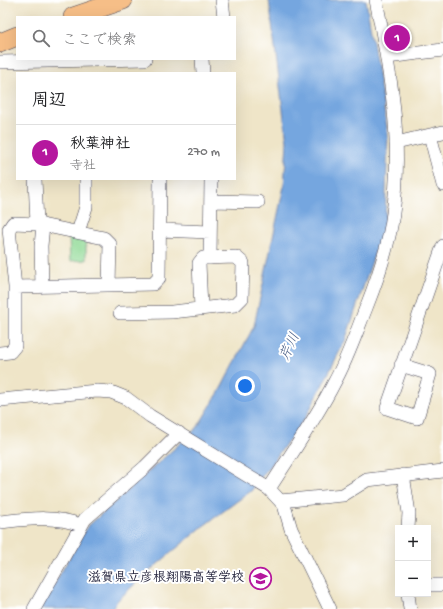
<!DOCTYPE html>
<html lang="ja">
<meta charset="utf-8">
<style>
:root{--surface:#fff;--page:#f6f6f6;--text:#202124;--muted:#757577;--line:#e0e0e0;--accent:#b5179e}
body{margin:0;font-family:"Gochi Hand","Klee One",sans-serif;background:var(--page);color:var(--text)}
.controls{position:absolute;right:12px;bottom:12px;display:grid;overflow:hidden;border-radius:0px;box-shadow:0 4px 16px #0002}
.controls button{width:36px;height:36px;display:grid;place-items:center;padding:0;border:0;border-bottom:1px solid var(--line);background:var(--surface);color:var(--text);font:20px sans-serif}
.you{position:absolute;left:245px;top:386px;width:14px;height:14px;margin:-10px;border:3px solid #fff;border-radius:50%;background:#1a73e8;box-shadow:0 0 0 6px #1a73e833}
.badge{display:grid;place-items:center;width:26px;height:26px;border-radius:50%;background:var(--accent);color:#fff;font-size:13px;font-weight:700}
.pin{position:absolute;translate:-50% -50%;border:2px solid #fff;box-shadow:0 1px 4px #0006}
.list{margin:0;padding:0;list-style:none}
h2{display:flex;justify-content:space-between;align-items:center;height:52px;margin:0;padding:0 16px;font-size:17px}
h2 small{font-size:13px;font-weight:400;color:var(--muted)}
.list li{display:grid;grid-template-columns:26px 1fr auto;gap:12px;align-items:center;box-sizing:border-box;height:56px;padding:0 16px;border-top:1px solid var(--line)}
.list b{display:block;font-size:15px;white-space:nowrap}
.list p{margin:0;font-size:13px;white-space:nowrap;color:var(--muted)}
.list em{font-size:13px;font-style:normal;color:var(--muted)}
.icon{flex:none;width:22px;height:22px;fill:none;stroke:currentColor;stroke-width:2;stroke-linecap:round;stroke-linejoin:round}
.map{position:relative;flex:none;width:443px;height:609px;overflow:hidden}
.search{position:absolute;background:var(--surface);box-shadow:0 4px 16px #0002;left:16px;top:16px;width:220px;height:44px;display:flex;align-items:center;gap:10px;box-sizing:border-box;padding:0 14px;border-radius:0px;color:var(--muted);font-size:15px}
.panel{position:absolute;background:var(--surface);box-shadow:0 4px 16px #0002;left:16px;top:72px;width:220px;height:108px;border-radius:0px}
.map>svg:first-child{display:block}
.green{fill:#91da96;stroke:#5a7e68}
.water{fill:#74a6df;stroke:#4b648d}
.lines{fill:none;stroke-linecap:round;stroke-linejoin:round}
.minor-casing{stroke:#413f50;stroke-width:14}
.highway-casing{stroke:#413f50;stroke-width:20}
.minor{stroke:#fff;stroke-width:13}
.highway{stroke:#f6be87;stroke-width:19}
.labels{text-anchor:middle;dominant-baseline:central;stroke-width:4;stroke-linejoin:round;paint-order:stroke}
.poi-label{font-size:13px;font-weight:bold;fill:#22223b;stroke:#fff;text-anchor:end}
.water-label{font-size:14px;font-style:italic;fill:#475d85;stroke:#fff}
</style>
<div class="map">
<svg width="443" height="609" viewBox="0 0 443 609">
<rect width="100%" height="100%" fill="#fff"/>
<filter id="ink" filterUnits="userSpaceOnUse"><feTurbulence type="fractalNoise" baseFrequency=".025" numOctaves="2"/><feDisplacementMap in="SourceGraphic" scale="8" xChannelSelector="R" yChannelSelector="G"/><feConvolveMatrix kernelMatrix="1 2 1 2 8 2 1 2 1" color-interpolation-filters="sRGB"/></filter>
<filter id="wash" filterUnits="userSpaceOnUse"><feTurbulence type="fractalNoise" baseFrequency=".012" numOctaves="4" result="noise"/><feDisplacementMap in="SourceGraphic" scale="16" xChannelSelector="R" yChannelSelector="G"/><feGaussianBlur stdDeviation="0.9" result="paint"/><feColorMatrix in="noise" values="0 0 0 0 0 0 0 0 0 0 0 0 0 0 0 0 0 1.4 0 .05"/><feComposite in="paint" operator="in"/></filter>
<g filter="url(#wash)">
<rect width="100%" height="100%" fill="#efe5c8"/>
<path class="green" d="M 69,235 L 86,239 L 86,260 L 70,261 Z"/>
<path class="water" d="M 269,0 L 366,0 L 388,134 L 385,223 L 345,341 L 306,417 L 251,491 L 202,527 L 141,578 L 117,601 L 112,609 L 40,609 L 87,527 L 197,428 L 219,392 L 254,326 L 284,186 L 287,142 Z"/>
</g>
<g filter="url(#ink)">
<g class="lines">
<defs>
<path id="minor" d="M 222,0 L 224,17
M 387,57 L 443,50
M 202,59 L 203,73
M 0,62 L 145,59
M 430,135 L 443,185
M 396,143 L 443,132
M 35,179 L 37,224
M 211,201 L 258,202
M 160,230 L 210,232
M 78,232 L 86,207 L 86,179
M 210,258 L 211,179
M 15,287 L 153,284 L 159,278 L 160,179
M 42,287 L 41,246 L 43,225
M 120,313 L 172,312 L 235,305 L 242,298 L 243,263 L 236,257 L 203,258 L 199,263 L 201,309
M 0,353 L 10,352 L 15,346 L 15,287 L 9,229 L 13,223 L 37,224 L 104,238 L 110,244 L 109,285
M 401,365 L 430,374 L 417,418 L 387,408 L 443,246
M 0,400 L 97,391 L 111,392 L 126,398 L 150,416 L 269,489 L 284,505 L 291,529 L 330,609
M 403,475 L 409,513 L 408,528
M 269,489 C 291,454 315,420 334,383 C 347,360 356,333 366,308 C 378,278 389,246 393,213 C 403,141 390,70 376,0
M 280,501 L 343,495 L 367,480 L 443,471
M 0,522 C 28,519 54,515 81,525
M 428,585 L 443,585
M 408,594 L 410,609
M 34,609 L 85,519 L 145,467 L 179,433"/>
<path id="highway" d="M 73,17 L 123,0
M 0,43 L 17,36"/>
</defs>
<use href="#minor" class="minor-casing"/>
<use href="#highway" class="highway-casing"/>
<use href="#minor" class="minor"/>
<use href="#highway" class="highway"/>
</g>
</g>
<defs>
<symbol id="school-ring" viewBox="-11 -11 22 22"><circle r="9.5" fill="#fff" stroke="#b5179e" stroke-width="1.5"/><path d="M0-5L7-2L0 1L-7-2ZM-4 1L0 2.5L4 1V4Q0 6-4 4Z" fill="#b5179e"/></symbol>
</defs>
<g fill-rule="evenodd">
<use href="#school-ring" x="248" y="566" width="25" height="25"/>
</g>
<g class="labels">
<g class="poi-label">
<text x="244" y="578">滋賀県立彦根翔陽高等学校</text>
</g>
<g class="water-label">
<text transform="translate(291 347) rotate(-65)">芹川</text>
</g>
</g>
</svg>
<div class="controls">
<button>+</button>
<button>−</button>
</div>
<div class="you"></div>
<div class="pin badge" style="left:397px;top:38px">1</div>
<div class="search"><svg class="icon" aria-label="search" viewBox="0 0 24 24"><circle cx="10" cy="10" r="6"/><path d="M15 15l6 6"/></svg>ここで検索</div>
<section class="panel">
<h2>周辺<small></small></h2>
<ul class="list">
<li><span class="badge">1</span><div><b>秋葉神社</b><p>寺社</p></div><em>270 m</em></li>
</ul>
</section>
</div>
